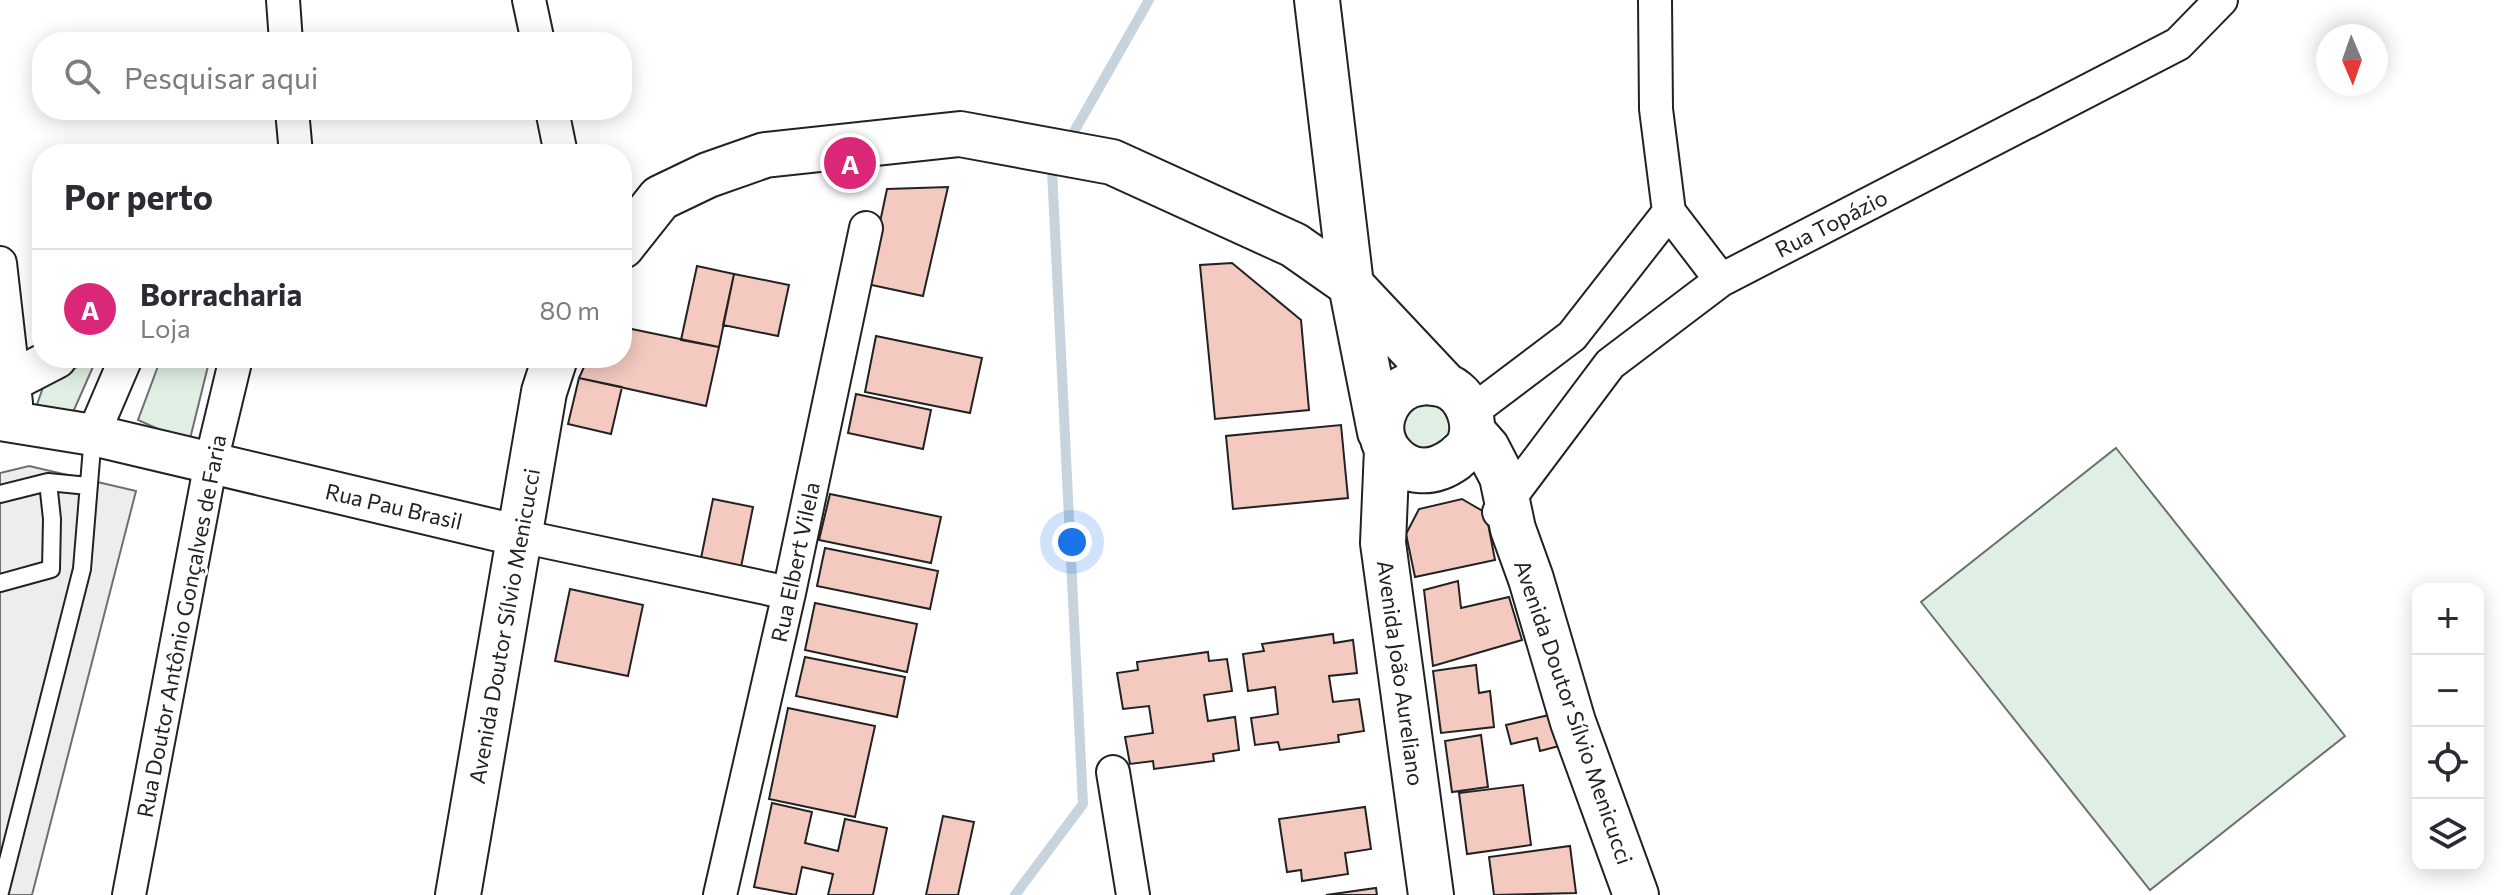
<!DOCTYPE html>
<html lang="pt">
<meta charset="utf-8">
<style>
:root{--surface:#fff;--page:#f2f2f3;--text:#2b2b33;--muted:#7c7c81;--line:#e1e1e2;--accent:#db2777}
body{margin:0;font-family:Commissioner,sans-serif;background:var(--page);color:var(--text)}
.controls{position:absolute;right:24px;bottom:24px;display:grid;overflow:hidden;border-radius:16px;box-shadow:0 4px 20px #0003}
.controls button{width:72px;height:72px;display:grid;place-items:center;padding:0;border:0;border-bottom:2px solid var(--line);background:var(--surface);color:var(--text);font:40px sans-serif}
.compass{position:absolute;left:2316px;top:24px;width:72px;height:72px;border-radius:50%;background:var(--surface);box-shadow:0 4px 20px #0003;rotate:178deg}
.you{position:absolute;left:1072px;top:542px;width:28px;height:28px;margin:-20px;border:6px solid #fff;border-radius:50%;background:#1a73e8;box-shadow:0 0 0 12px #1a73e833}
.badge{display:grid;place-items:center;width:52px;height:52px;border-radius:50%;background:var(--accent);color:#fff;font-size:26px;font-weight:700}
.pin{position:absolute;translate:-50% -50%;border:4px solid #fff;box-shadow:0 2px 8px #0006}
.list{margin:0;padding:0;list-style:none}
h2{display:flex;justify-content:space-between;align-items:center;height:104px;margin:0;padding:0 32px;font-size:34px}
h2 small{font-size:26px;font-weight:400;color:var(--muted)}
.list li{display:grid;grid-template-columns:52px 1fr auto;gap:24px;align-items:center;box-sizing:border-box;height:120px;padding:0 32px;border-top:2px solid var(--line)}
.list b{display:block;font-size:30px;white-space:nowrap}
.list p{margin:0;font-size:26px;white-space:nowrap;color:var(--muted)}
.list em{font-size:26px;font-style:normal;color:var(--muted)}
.icon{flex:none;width:44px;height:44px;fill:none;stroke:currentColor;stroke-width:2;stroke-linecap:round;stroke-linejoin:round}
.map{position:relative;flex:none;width:2508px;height:895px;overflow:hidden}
.search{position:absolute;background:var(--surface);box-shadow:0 4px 20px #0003;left:32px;top:32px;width:600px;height:88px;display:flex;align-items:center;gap:20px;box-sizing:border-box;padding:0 28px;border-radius:32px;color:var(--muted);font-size:30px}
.panel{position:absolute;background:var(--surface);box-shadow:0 4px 20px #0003;left:32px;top:144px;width:600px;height:224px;border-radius:32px}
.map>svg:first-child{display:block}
.green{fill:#e0efe3;stroke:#6f6f6f;stroke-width:2}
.parking{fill:#ededed;stroke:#6f6f6f;stroke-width:2}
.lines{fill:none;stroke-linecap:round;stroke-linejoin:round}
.stream{stroke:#c7d3dd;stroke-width:10}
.building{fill:#f3c9c0;stroke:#222;stroke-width:2}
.service-casing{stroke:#222;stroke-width:20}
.minor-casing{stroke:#222;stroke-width:36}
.tertiary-casing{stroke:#222;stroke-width:44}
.secondary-casing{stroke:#222;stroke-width:48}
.service{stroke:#fff;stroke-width:16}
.minor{stroke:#fff;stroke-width:32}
.tertiary{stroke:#fff;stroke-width:40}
.secondary{stroke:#fff;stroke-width:44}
.labels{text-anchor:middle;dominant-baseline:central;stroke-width:6;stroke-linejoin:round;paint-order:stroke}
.street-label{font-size:22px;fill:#222;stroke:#fff}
</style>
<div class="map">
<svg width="2508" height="895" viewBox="0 0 2508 895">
<rect width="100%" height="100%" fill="#fff"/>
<path class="green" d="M 161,358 L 210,358 L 189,443 L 138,420 Z
M 96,360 L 70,419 L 35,410 L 46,379 Z
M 1425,397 L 1453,416 L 1448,442 L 1423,452 L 1407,444 L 1399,418 Z
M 2116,448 L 2345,736 L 2150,890 L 1921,602 Z"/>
<path class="parking" d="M 29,466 L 136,491 L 32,895 L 0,895 L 0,473 Z"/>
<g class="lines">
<path class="stream" d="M 1067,144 L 1149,0
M 1015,895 L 1083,804 L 1052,170 L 1057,161"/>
</g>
<path class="building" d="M 948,187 L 923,296 L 867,284 L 887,189 Z
M 1232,263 L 1301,320 L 1309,410 L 1215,419 L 1200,265 Z
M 697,266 L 734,274 L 719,347 L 681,340 Z
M 734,274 L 789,285 L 778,336 L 723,325 Z
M 622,327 L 719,347 L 706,406 L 579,378 L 588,358 L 622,358 Z
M 876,336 L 982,358 L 970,413 L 865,392 Z
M 579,378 L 622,387 L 611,434 L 568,424 Z
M 856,394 L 931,410 L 923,449 L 848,433 Z
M 1341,425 L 1348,498 L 1233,509 L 1226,436 Z
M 830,494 L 941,517 L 931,563 L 819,540 Z
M 713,499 L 753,507 L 739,577 L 699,568 Z
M 1462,499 L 1486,513 L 1495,560 L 1415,577 L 1406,534 L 1419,509 Z
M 825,548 L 938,571 L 930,609 L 817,586 Z
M 1458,581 L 1461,608 L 1509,597 L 1522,640 L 1433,666 L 1424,590 Z
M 570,589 L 643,605 L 628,676 L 555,661 Z
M 815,603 L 917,624 L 907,672 L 805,650 Z
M 1333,634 L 1334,643 L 1353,640 L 1357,673 L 1329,676 L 1333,702 L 1359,699 L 1364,731 L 1338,735 L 1339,742 L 1280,750 L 1278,742 L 1255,745 L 1251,718 L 1278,714 L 1275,687 L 1248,691 L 1243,654 L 1264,651 L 1262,644 Z
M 1208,652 L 1209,661 L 1227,659 L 1232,691 L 1204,695 L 1208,721 L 1235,717 L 1239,750 L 1213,754 L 1214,761 L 1154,769 L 1153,761 L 1130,764 L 1125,737 L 1153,733 L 1149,706 L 1123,709 L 1117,673 L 1138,670 L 1137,662 Z
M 805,657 L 905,677 L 897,717 L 796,696 Z
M 1476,665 L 1479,693 L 1490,691 L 1494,727 L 1441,733 L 1433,671 Z
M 788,708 L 875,726 L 855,817 L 769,799 Z
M 1549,715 L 1559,746 L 1540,751 L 1537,738 L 1511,744 L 1506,725 Z
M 1481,735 L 1488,787 L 1452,792 L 1445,741 Z
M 1523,785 L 1531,845 L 1467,854 L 1459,793 Z
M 772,803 L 812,812 L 805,843 L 838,851 L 845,819 L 887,828 L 873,895 L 828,895 L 833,874 L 802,867 L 796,895 L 754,887 Z
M 1365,807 L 1371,849 L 1345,853 L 1348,874 L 1302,881 L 1301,870 L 1287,872 L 1279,819 Z
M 943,816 L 974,822 L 958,895 L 926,895 Z
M 1570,846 L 1576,893 L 1494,895 L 1489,857 Z
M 1376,888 L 1377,895 L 1326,895 Z"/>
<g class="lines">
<defs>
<path id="service" d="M 0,494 L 48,482 L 88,486
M 0,583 L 51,569 L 52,519 L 48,482
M 0,892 L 82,569 L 93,435"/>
<path id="minor" d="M 283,0 L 286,42
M 529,0 L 538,42
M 292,110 L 296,154
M 552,110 L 561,154
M 1669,212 L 1721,280
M 0,263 L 16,403
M 1470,413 L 1572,336 L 1669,212 L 1656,109 L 1655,0
M 93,435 L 126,358
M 1499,512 L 1610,364 L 1721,280 L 2178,44 L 2221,0
M 520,536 L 789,593
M 1113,772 L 1133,895
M 129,895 L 211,462 L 236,358
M 720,895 L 789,593 L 866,228"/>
<path id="tertiary" d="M 0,387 L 56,358
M 0,420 L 93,435 L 520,536"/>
<path id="secondary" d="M 1317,0 L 1351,285 L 1380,432
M 622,246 L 660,198 L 708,175 L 765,155 L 960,134 L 1112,162 L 1294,245 L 1351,285 L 1445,385
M 1426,382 C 1431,383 1438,383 1444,385 C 1467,393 1479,424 1468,446 C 1465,451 1459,455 1455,459 C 1433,475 1407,475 1390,453 C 1373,431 1382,398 1408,386 C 1413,384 1420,383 1426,382 Z
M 1472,431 L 1487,448 L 1502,477 L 1513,529 L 1531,579 L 1573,722 L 1636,895
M 1387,449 L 1383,543 L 1431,895
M 458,895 L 544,392 L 555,358"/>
</defs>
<use href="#service" class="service-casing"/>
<use href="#minor" class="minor-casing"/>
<use href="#tertiary" class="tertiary-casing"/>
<use href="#secondary" class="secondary-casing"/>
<use href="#service" class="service"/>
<use href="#minor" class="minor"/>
<use href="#tertiary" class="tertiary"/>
<use href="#secondary" class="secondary"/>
</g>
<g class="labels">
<g class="street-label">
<text transform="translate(1831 223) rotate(-27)">Rua Topázio</text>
<text transform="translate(394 506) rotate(13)">Rua Pau Brasil</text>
<text transform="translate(795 562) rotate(-78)">Rua Elbert Vilela</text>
<text transform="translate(181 626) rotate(-79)">Rua Doutor Antônio Gonçalves de Faria</text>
<text transform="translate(504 626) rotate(-80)">Avenida Doutor Sílvio Menicucci</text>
<text transform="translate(1401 673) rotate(82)">Avenida João Aureliano</text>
<text transform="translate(1574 712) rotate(71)">Avenida Doutor Sílvio Menicucci</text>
</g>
</g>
</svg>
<div class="controls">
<button>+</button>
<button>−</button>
<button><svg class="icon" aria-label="locate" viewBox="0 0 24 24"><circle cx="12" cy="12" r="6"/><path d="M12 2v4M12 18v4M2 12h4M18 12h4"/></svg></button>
<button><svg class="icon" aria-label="layers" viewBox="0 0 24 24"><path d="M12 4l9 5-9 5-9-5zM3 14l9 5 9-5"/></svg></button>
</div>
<svg class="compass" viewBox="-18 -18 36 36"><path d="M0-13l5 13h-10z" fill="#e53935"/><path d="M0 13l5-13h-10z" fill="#7c7c81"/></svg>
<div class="you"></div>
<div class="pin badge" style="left:850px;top:163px">A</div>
<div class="search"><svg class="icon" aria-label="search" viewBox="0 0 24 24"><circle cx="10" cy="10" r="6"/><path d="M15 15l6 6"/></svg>Pesquisar aqui</div>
<section class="panel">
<h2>Por perto<small></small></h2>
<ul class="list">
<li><span class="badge">A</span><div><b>Borracharia</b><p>Loja</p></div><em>80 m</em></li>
</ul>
</section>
</div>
